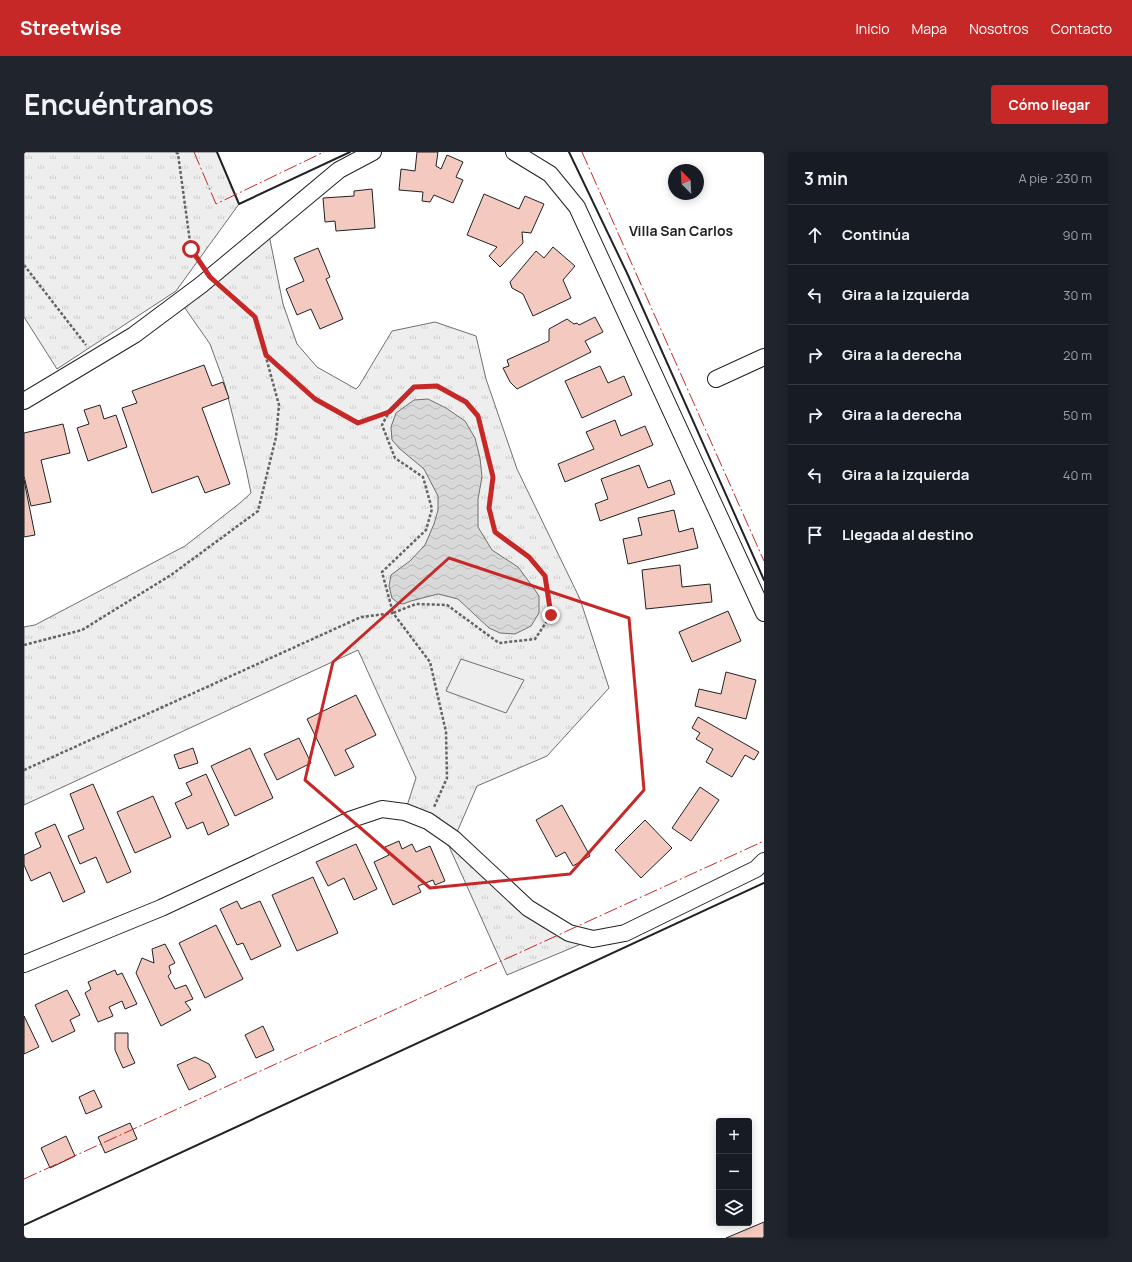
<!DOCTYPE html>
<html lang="es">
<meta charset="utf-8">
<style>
:root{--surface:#171b24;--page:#20242c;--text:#f1f3f6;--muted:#9ea1a6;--line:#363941;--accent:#c62828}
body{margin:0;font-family:Manrope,sans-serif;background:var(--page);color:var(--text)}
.controls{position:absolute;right:12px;bottom:12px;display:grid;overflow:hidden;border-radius:4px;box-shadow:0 2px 10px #0003}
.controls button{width:36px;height:36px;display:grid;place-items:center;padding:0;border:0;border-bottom:1px solid var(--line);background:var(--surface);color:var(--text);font:20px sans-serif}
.compass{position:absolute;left:644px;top:12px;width:36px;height:36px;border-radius:50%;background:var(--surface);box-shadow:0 2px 10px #0003;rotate:336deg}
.stop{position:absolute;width:12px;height:12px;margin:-9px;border:3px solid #c62828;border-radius:50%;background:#fff}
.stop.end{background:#c62828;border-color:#fff;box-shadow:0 1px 4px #0008}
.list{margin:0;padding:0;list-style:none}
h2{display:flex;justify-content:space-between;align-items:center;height:52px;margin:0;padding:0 16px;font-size:17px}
h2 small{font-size:13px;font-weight:400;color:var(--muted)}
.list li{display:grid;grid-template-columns:26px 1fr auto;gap:12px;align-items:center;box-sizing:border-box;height:60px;padding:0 16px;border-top:1px solid var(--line)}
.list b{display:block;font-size:15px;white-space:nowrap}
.list em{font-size:13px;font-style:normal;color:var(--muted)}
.icon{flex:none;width:22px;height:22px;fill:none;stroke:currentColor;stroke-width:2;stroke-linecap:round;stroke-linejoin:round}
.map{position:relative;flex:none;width:740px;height:1086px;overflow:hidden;border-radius:4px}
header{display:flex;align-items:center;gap:24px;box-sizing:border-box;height:56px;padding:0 20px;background:var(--accent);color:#fff}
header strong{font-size:19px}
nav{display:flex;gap:22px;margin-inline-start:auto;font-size:14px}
.intro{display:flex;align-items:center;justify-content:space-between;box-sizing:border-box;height:96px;padding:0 24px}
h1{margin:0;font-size:28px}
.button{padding:10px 18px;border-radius:4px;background:var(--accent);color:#fff;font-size:14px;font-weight:700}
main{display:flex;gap:24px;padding:0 24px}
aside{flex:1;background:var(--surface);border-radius:4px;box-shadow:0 2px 10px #0003}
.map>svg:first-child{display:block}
.grass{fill:url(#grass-tufts);stroke:#6f6f6f}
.pitch{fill:#eee;stroke:#6f6f6f}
.water{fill:url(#water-waves);stroke:#6f6f6f}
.building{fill:#f3c9c0;stroke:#222}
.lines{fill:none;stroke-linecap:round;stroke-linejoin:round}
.street-casing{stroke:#222;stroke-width:18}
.path{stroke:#646464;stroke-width:2.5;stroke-dasharray:3 2;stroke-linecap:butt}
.street{stroke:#fff;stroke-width:16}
.wall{stroke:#222;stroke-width:2}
.power{stroke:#c62828;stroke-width:1;stroke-dasharray:14 3 2 3;stroke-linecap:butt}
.route{stroke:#c62828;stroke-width:5}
.marked{fill:none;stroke:#c62828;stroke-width:3;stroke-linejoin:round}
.labels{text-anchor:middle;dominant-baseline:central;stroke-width:3;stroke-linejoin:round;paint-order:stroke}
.district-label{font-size:14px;font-weight:bold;fill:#222;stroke:#fff}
</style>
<header>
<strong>Streetwise</strong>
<nav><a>Inicio</a><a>Mapa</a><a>Nosotros</a><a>Contacto</a></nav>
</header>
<div class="intro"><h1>Encuéntranos</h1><a class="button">Cómo llegar</a></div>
<main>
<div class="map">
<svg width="740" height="1086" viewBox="0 0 740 1086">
<defs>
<pattern id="grass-tufts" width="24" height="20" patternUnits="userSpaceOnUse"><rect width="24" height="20" fill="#eee"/><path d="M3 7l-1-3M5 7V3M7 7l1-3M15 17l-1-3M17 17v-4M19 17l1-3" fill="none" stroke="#ccc"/></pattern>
<pattern id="water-waves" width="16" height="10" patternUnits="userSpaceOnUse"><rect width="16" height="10" fill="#d9d9d9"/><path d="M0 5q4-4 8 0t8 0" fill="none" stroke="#bababa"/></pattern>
</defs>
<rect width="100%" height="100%" fill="#fff"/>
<path class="grass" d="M 0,0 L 193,0 L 215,52 L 152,139 L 33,217 L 0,165 Z
M 244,78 L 259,152 L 273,192 L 293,215 L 332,237 L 335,234 L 368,179 L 411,170 L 452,184 L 462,227 L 493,317 L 556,447 L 585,536 L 523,604 L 453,634 L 430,687 L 504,756 L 569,787 L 483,823 L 419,681 L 381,660 L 392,626 L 334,498 L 0,653 L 0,475 L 11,473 L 161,394 L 216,351 L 227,341 L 222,317 L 201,233 L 186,192 L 156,149 Z"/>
<path class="pitch" d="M 437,507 L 500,528 L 482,561 L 422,539 Z"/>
<path class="water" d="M 404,247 L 422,256 L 441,269 L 451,286 L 456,306 L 458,325 L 454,347 L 454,375 L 468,398 L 494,415 L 509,435 L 515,444 L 515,461 L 507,474 L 491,482 L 476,481 L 465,476 L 434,447 L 414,442 L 387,449 L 379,452 L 374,451 L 368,446 L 365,434 L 367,423 L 386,409 L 401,393 L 410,372 L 414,358 L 414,344 L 400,317 L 376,297 L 368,288 L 367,275 L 372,261 L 390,248 Z"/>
<path class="building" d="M 393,0 L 414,0 L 412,14 L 417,17 L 423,3 L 439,10 L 432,25 L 439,28 L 429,51 L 410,43 L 406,50 L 398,49 L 399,40 L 375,38 L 377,17 L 391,19 Z
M 348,37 L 351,76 L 312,79 L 311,69 L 301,70 L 299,46 L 330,44 L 330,39 Z
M 460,42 L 495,57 L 501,44 L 520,52 L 507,81 L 498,80 L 499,91 L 476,115 L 465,104 L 473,95 L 443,83 Z
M 529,95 L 551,114 L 539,128 L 547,146 L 509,164 L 499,142 L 488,136 L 486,130 L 512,99 L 520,106 Z
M 294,96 L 306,125 L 302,127 L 319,167 L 296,177 L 287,157 L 273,163 L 262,137 L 280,129 L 270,106 Z
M 571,165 L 579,180 L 561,189 L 567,200 L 493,237 L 486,230 L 479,216 L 485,214 L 483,208 L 525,189 L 525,177 L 543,167 L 550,172 L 553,171 L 555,173 Z
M 180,213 L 188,234 L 199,230 L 205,246 L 178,256 L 206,332 L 181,341 L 174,324 L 128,341 L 98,256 L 113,251 L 108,239 Z
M 576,214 L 584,231 L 600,224 L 608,243 L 558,266 L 541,229 Z
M 76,253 L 80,267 L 92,263 L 103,295 L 64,309 L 53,276 L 65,272 L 60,258 Z
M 591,268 L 597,284 L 621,274 L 629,293 L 541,330 L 534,312 L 570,297 L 562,280 Z
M 39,272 L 46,301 L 17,308 L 27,350 L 7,354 L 0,324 L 0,281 Z
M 615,313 L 624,336 L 646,328 L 651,342 L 576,369 L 571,352 L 584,347 L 577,327 Z
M 0,328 L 11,383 L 0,385 Z
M 650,358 L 655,380 L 669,376 L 674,396 L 604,412 L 599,387 L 618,383 L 614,366 Z
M 656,413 L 658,435 L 686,432 L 688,450 L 622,457 L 618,418 Z
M 704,459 L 717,489 L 668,510 L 655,480 Z
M 702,520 L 732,528 L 722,567 L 671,554 L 675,537 L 697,542 Z
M 332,543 L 352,583 L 321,598 L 330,615 L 311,624 L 283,567 Z
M 674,565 L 735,600 L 730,608 L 721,603 L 708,625 L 682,610 L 689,597 L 672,587 L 676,581 L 668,576 Z
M 275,586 L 287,611 L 253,628 L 240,602 Z
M 169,596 L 174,611 L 155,617 L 150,603 Z
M 226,596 L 249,646 L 211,664 L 187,614 Z
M 182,622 L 205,673 L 184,683 L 179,670 L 163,677 L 151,651 L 168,643 L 162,631 Z
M 69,632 L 107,720 L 83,731 L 72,705 L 56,712 L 44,684 L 60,677 L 46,642 Z
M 676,635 L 695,648 L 667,689 L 648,676 Z
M 129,644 L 147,685 L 111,701 L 93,660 Z
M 538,653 L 566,704 L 549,714 L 541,700 L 532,705 L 512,668 Z
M 621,668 L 648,696 L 617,726 L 591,698 Z
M 31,672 L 61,740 L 39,750 L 26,720 L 7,729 L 0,713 L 0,703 L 17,695 L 11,681 Z
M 375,689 L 378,697 L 388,692 L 392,700 L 406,694 L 421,729 L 411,733 L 409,728 L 394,734 L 397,740 L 369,753 L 350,710 L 365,703 L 361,695 Z
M 332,692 L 353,737 L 330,748 L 320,726 L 304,734 L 292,710 Z
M 289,725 L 314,781 L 273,799 L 248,743 Z
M 213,749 L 217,757 L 236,749 L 257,794 L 227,808 L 219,791 L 213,793 L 196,757 Z
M 192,773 L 219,827 L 181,846 L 155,791 Z
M 141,792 L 151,811 L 145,814 L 147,821 L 144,824 L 151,837 L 162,833 L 169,847 L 161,850 L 167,858 L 137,874 L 112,821 L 118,806 L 130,811 L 128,797 Z
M 91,818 L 93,823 L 98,821 L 113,852 L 101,857 L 98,849 L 85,855 L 89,864 L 74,870 L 61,841 L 67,837 L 64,830 Z
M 43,838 L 56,863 L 46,868 L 51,879 L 28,890 L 11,853 Z
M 0,864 L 15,895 L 0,902 Z
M 239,874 L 250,898 L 232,906 L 221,883 Z
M 91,881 L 104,881 L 104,896 L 111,911 L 99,916 L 91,898 Z
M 171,905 L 185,912 L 192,925 L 165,938 L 153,913 Z
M 70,938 L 78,955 L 62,962 L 55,945 Z
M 106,971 L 113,987 L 81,1001 L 74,985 Z
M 42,984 L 51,1004 L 26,1016 L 17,996 Z
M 740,1070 L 740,1086 L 702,1086 Z"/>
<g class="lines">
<defs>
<path id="street" d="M 490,0 L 526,22 L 553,55 L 740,461
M 692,227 L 740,205
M 0,249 L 110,183 L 177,133 L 315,18 L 349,0
M 0,812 L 137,756 L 328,667 L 358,657 L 381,660 L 404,669 L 430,687 L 504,756 L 545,781 L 569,787 L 601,781 L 732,717 L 740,709"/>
</defs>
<use href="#street" class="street-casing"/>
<path class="path" d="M 152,0 L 154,2 L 167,97 L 177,111
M 0,113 L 62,193
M 242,203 L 291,247 L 334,271 L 365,260 L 390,235 L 413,234 L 442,250 L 454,264 L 469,325 L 465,356 L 471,380 L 505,405 L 521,424 L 527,463 L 511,487 L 475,491 L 423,453 L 392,452 L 369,461 L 358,420 L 402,378 L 408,357 L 399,325 L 371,306 L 358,273 L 365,260
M 0,493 L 58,478 L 147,423 L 234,359 L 252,285 L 255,253 L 231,165 L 198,136
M 0,618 L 337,465 L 369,461 L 406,510 L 422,580 L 423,626 L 410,655"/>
<use href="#street" class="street"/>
<path class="wall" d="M 193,0 L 215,52 L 326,0
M 545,0 L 603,121 L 740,428
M 0,1073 L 740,731"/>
<path class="power" d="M 170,0 L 192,52 L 300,0
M 558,0 L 740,409
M 0,1027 L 740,689"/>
</g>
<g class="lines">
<path class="route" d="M 167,97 L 186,125 L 231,165 L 242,203 L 291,247 L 334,271 L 365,260 L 390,235 L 413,234 L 442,250 L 454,264 L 469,325 L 465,356 L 471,380 L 505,405 L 521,424 L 527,463"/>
</g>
<path class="marked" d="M 425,406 L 605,466 L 620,638 L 546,722 L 406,736 L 281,628 L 309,510 Z"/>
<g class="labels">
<g class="district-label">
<text x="657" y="78">Villa San Carlos</text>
</g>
</g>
</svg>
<div class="controls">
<button>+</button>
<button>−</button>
<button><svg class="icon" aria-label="layers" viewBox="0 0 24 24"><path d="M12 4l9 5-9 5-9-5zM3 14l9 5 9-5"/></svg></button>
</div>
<svg class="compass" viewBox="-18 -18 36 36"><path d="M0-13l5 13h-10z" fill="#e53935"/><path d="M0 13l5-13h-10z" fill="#9ea1a6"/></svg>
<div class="stop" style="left:167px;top:97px"></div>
<div class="stop end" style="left:527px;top:463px"></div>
</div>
<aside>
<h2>3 min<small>A pie · 230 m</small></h2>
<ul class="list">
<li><svg class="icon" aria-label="ahead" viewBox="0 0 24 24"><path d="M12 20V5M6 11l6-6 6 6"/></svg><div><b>Continúa</b></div><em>90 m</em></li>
<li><svg class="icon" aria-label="left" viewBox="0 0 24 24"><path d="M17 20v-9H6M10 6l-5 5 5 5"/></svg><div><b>Gira a la izquierda</b></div><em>30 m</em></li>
<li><svg class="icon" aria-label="right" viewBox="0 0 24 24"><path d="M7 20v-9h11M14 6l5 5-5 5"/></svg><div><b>Gira a la derecha</b></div><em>20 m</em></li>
<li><svg class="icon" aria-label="right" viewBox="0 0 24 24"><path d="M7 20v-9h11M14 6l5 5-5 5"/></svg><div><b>Gira a la derecha</b></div><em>50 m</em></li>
<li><svg class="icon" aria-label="left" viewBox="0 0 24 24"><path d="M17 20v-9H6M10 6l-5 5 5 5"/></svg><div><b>Gira a la izquierda</b></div><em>40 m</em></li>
<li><svg class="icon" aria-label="arrive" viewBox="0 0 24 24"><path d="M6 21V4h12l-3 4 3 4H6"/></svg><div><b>Llegada al destino</b></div></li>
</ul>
</aside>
</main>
